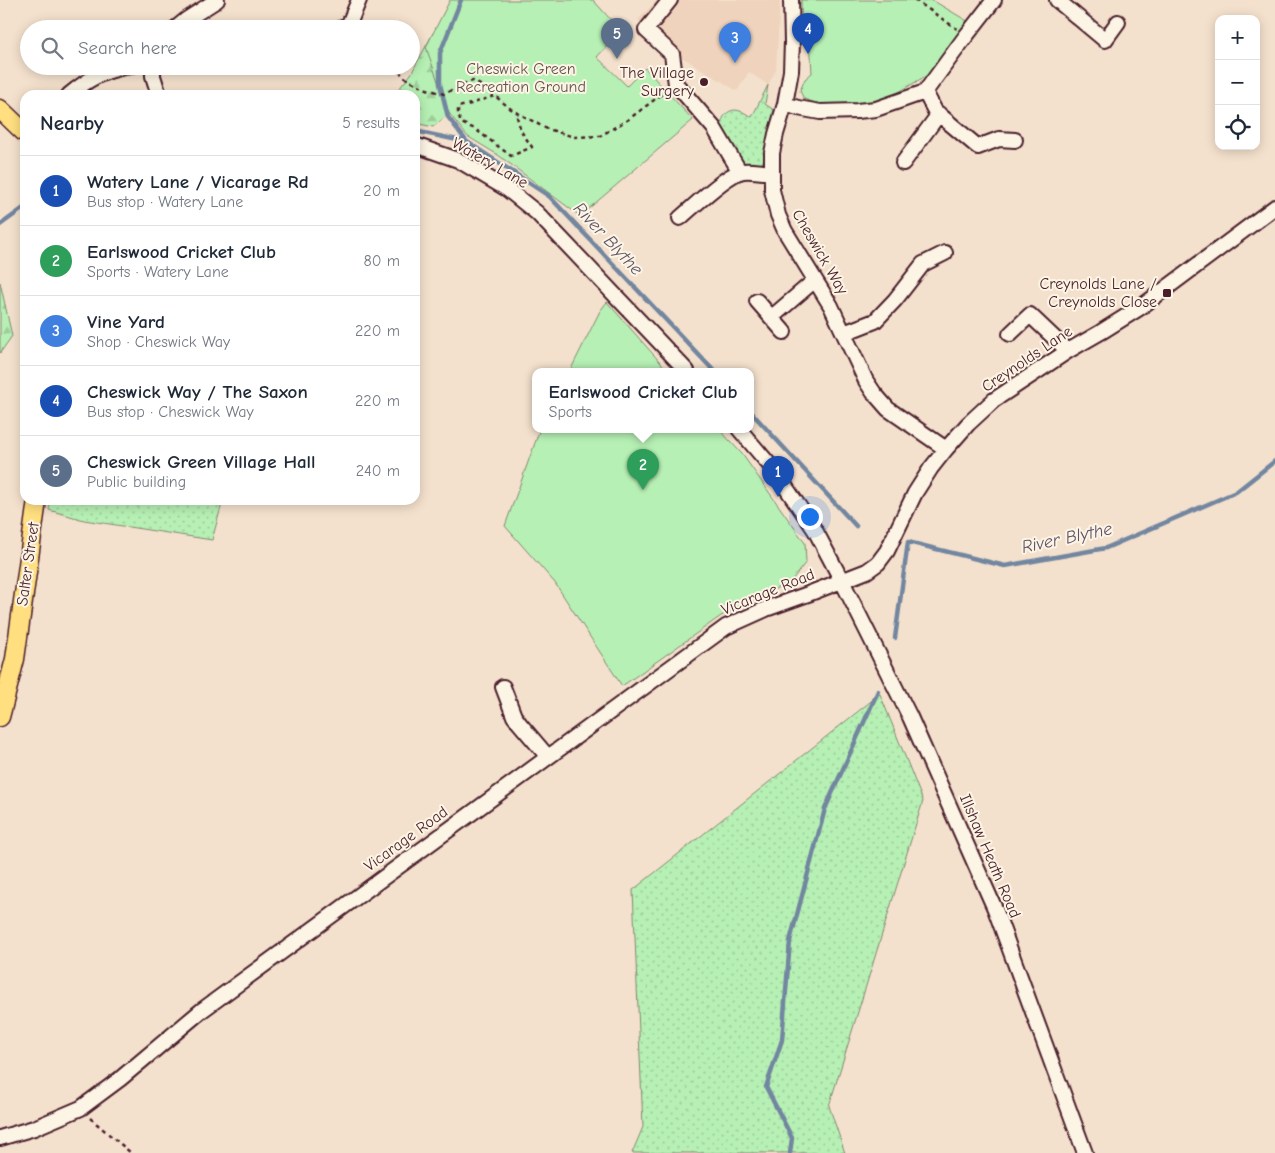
<!DOCTYPE html>
<meta charset="utf-8">
<style>
:root{--surface:#fff;--page:#f6f6f7;--text:#1f2937;--muted:#747a83;--line:#e0e1e3;--accent:#0b8043}
body{margin:0;font-family:"Comic Neue",sans-serif;background:var(--page);color:var(--text)}
.controls{position:absolute;right:15px;top:15px;display:grid;overflow:hidden;border-radius:10px;box-shadow:0 2px 12px #0003}
.controls button{width:45px;height:45px;display:grid;place-items:center;padding:0;border:0;border-bottom:1px solid var(--line);background:var(--surface);color:var(--text);font:25px sans-serif}
.you{position:absolute;left:809px;top:516px;width:18px;height:18px;margin:-12px;border:4px solid #fff;border-radius:50%;background:#1a73e8;box-shadow:0 0 0 8px #1a73e833}
.badge{display:grid;place-items:center;width:32px;height:32px;border-radius:50%;background:var(--accent);color:#fff;font-size:16px;font-weight:700}
.pin{position:absolute;translate:-50% -41px;filter:drop-shadow(0 1px 2px #0008)}
.pin::after{content:'';position:absolute;top:26px;width:18px;height:15px;background:inherit;clip-path:polygon(0 0,100% 0,50% 100%)}
.popup{position:absolute;left:532px;top:368px;width:222px;height:65px;box-sizing:border-box;display:grid;place-content:center;border-radius:10px;background:var(--surface);filter:drop-shadow(0 1px 4px #0005);font-size:16px;white-space:nowrap;color:var(--muted)}
.popup b{font-size:19px;color:var(--text)}
.popup::after{content:'';position:absolute;left:50%;top:100%;margin-left:-10px;border:10px solid transparent;border-top-color:var(--surface)}
.list{margin:0;padding:0;list-style:none}
h2{display:flex;justify-content:space-between;align-items:center;height:65px;margin:0;padding:0 20px;font-size:21px}
h2 small{font-size:16px;font-weight:400;color:var(--muted)}
.list li{display:grid;grid-template-columns:32px 1fr auto;gap:15px;align-items:center;box-sizing:border-box;height:70px;padding:0 20px;border-top:1px solid var(--line)}
.list b{display:block;font-size:19px;white-space:nowrap}
.list p{margin:0;font-size:16px;white-space:nowrap;color:var(--muted)}
.list em{font-size:16px;font-style:normal;color:var(--muted)}
.icon{flex:none;width:28px;height:28px;fill:none;stroke:currentColor;stroke-width:2;stroke-linecap:round;stroke-linejoin:round}
.map{position:relative;flex:none;width:1275px;height:1153px;overflow:hidden}
.search{position:absolute;background:var(--surface);box-shadow:0 2px 12px #0003;left:20px;top:20px;width:400px;height:55px;display:flex;align-items:center;gap:12px;box-sizing:border-box;padding:0 18px;border-radius:28px;color:var(--muted);font-size:19px}
.panel{position:absolute;background:var(--surface);box-shadow:0 2px 12px #0003;left:20px;top:90px;width:400px;height:415px;border-radius:15px}
.map>svg:first-child{display:block}
.built{fill:#efd3bc}
.grass{fill:url(#grass-dots);stroke:#808870}
.forest{fill:url(#forest-firs);stroke:#808870}
.green{fill:#b6f0b4;stroke:#808870}
.lines{fill:none;stroke-linecap:round;stroke-linejoin:round}
.stream{stroke:#7286a0;stroke-width:4.5}
.minor-casing{stroke:#4a1f2b;stroke-width:18}
.major-casing{stroke:#4a1f2b;stroke-width:21}
.path{stroke:#4a1f2b;stroke-width:2.5;stroke-dasharray:4 4;stroke-linecap:butt}
.minor{stroke:#fcf5e5;stroke-width:14}
.major{stroke:#ffdf80;stroke-width:18}
.poi-dot{fill:#4a1f2b;stroke:#fcf5e5;stroke-width:2}
.labels{text-anchor:middle;dominant-baseline:central;stroke-width:4;stroke-linejoin:round;paint-order:stroke}
.park-label{font-size:16px;fill:#65534d;stroke:#fcf5e5}
.poi-label{font-size:16px;fill:#4a1f2b;stroke:#fcf5e5;text-anchor:end}
.street-label{font-size:16px;fill:#4a1f2b;stroke:#fcf5e5}
.water-label{font-size:18px;font-style:italic;fill:#5e5266;stroke:#fcf5e5}
</style>
<div class="map">
<svg width="1275" height="1153" viewBox="0 0 1275 1153">
<defs>
<pattern id="grass-dots" width="8" height="8" patternUnits="userSpaceOnUse" patternTransform="scale(1.25)"><rect width="8" height="8" fill="#b6f0b4"/><path d="M2 2h.1M6 6h.1" fill="none" stroke="#9ecd9b" stroke-width="1.8" stroke-linecap="round"/></pattern>
<pattern id="forest-firs" width="22" height="20" patternUnits="userSpaceOnUse" patternTransform="scale(1.25)"><rect width="22" height="20" fill="#b6f0b4"/><path d="M5 1l3.5 6h-7zM16 11l3.5 6h-7z" fill="#9ecd9b"/></pattern>
</defs>
<rect width="100%" height="100%" fill="#f4e1cd"/>
<filter id="ink" filterUnits="userSpaceOnUse"><feTurbulence type="fractalNoise" baseFrequency=".02" numOctaves="2"/><feDisplacementMap in="SourceGraphic" scale="10" xChannelSelector="R" yChannelSelector="G"/><feConvolveMatrix kernelMatrix="1 2 1 2 8 2 1 2 1" color-interpolation-filters="sRGB"/></filter>
<g filter="url(#ink)">
<path class="built" d="M 657,0 L 780,0 L 776,70 L 768,85 L 749,72 L 737,91 L 682,57 L 638,20 Z"/>
<path class="grass" d="M 768,85 L 765,104 L 774,110 L 767,141 L 764,158 L 762,165 L 754,167 L 745,164 L 721,127 C 721,117 729,107 740,111 C 744,112 748,115 752,117 Z
M 50,500 L 223,500 L 212,540 L 84,520 L 49,510 Z
M 880,694 L 923,801 L 829,1106 L 845,1153 L 632,1153 L 643,1127 L 633,890 Z"/>
<path class="forest" d="M 433,33 L 450,113 L 433,127 L 415,123 L 415,95 L 394,95 L 411,74 Z
M 0,282 L 12,336 L 0,353 Z"/>
<path class="green" d="M 450,0 L 593,0 L 621,31 L 597,57 L 627,86 L 645,68 L 693,120 L 580,216 L 498,155 L 467,136 L 449,113 L 426,47 Z
M 801,0 L 932,0 L 969,22 L 929,74 L 899,92 L 882,101 L 825,106 L 804,99 L 800,91 L 805,79 L 812,73 L 810,39 L 802,39 Z
M 607,302 L 668,371 L 570,371 L 600,311 Z
M 540,429 L 719,429 L 742,454 L 805,543 L 806,562 L 791,581 L 721,616 L 622,686 L 555,583 L 505,526 Z"/>
<g class="lines">
<path class="stream" d="M 461,0 L 440,53 L 440,84 L 448,117 L 467,142 L 549,196 L 714,371
M 415,131 L 467,142
M 0,225 L 25,207
M 750,411 L 856,526
M 895,638 L 908,542 L 1005,566 L 1106,548 L 1236,492 L 1275,461
M 790,1153 L 792,1138 L 766,1087 L 782,1040 L 790,941 L 825,809 L 878,691"/>
<defs>
<path id="minor" d="M 670,0 L 646,30 L 672,54 L 676,84 L 714,128 L 740,172
M 791,0 L 792,42 L 791,71 L 785,104 L 776,134 L 772,153 L 772,190 L 778,215 L 785,231 L 831,306 L 866,381 L 874,393 L 888,409 L 946,449
M 1057,0 L 1105,40 L 1118,22
M 175,29 L 186,20 L 217,0
M 339,29 L 349,24 L 359,0
M 153,66 L 153,76 L 159,95
M 925,92 L 935,111 L 978,147 L 999,139 L 1015,140
M 69,95 C 88,79 104,70 130,66
M 785,104 L 798,108 L 820,112 L 857,111 L 876,109 L 925,92 L 966,36 L 994,0
M 415,145 L 458,160 L 507,189 L 537,213 L 687,371
M 903,163 L 939,114
M 680,218 C 693,207 728,173 743,171 C 752,170 763,172 771,173
M 757,301 L 784,332
M 772,317 L 815,280
M 844,333 L 875,321 L 895,300 L 923,264 L 945,253
M 1010,334 L 1030,315 L 1068,351
M 739,429 L 774,470 L 815,530 L 842,581 L 910,717 L 995,909 L 1085,1153
M 503,687 L 514,716 L 520,724 L 548,757
M 0,1138 L 34,1128 L 81,1108 L 120,1079 L 201,1011 L 726,627 L 766,609 L 808,594 L 867,571 L 878,563 L 887,551 L 915,493 L 931,468 L 946,449 L 968,424 L 994,400 L 1068,351 L 1101,332 L 1141,307 L 1275,207"/>
<path id="major" d="M 0,109 L 25,133
M 0,717 L 15,659 L 37,500"/>
</defs>
<use href="#minor" class="minor-casing"/>
<use href="#major" class="major-casing"/>
<path class="path" d="M 915,0 L 957,29
M 393,66 L 408,80 L 427,89 L 444,94 L 463,84 L 473,81 L 484,87 L 511,109 L 545,128 L 574,137 L 600,136 L 629,119 L 666,91
M 494,96 L 471,104 L 458,107 L 458,115 L 461,123 L 475,129 L 511,156 L 532,147 L 521,131 L 517,117 L 519,113
M 90,1118 L 131,1153"/>
<use href="#minor" class="minor"/>
<use href="#major" class="major"/>
</g>
</g>
<g class="poi-dot">
<circle cx="704" cy="82" r="5"/>
<rect x="1162" y="288" width="10" height="10" rx="2.5"/>
</g>
<g class="labels">
<g class="park-label">
<text x="521" y="69">Cheswick Green<tspan x="521" dy="18">Recreation Ground</tspan></text>
</g>
<g class="poi-label">
<text x="694" y="73">The Village<tspan x="694" dy="18">Surgery</tspan></text>
<text x="1157" y="284">Creynolds Lane /<tspan x="1157" dy="18">Creynolds Close</tspan></text>
</g>
<g class="street-label">
<text transform="translate(490 163) rotate(30)">Watery Lane</text>
<text transform="translate(820 252) rotate(60)">Cheswick Way</text>
<text transform="translate(1027 359) rotate(-34)">Creynolds Lane</text>
<text transform="translate(28 564) rotate(-82)">Salter Street</text>
<text transform="translate(768 592) rotate(-22)">Vicarage Road</text>
<text transform="translate(406 839) rotate(-36)">Vicarage Road</text>
<text transform="translate(990 856) rotate(67)">Illshaw Heath Road</text>
</g>
<g class="water-label">
<text transform="translate(608 239) rotate(47)">River Blythe</text>
<text transform="translate(1067 538) rotate(-12)">River Blythe</text>
</g>
</g>
</svg>
<div class="controls">
<button>+</button>
<button>−</button>
<button><svg class="icon" aria-label="locate" viewBox="0 0 24 24"><circle cx="12" cy="12" r="6"/><path d="M12 2v4M12 18v4M2 12h4M18 12h4"/></svg></button>
</div>
<div class="you"></div>
<div class="pin badge" style="left:778px;top:497px;background:#1a4fb4">1</div>
<div class="pin badge" style="left:643px;top:490px;background:#2e9e5b">2</div>
<div class="popup"><b>Earlswood Cricket Club</b>Sports</div>
<div class="pin badge" style="left:735px;top:63px;background:#3f7fe0">3</div>
<div class="pin badge" style="left:808px;top:54px;background:#1a4fb4">4</div>
<div class="pin badge" style="left:617px;top:59px;background:#5c6f8a">5</div>
<div class="search"><svg class="icon" aria-label="search" viewBox="0 0 24 24"><circle cx="10" cy="10" r="6"/><path d="M15 15l6 6"/></svg>Search here</div>
<section class="panel">
<h2>Nearby<small>5 results</small></h2>
<ul class="list">
<li><span class="badge" style="background:#1a4fb4">1</span><div><b>Watery Lane / Vicarage Rd</b><p>Bus stop · Watery Lane</p></div><em>20 m</em></li>
<li><span class="badge" style="background:#2e9e5b">2</span><div><b>Earlswood Cricket Club</b><p>Sports · Watery Lane</p></div><em>80 m</em></li>
<li><span class="badge" style="background:#3f7fe0">3</span><div><b>Vine Yard</b><p>Shop · Cheswick Way</p></div><em>220 m</em></li>
<li><span class="badge" style="background:#1a4fb4">4</span><div><b>Cheswick Way / The Saxon</b><p>Bus stop · Cheswick Way</p></div><em>220 m</em></li>
<li><span class="badge" style="background:#5c6f8a">5</span><div><b>Cheswick Green Village Hall</b><p>Public building</p></div><em>240 m</em></li>
</ul>
</section>
</div>
